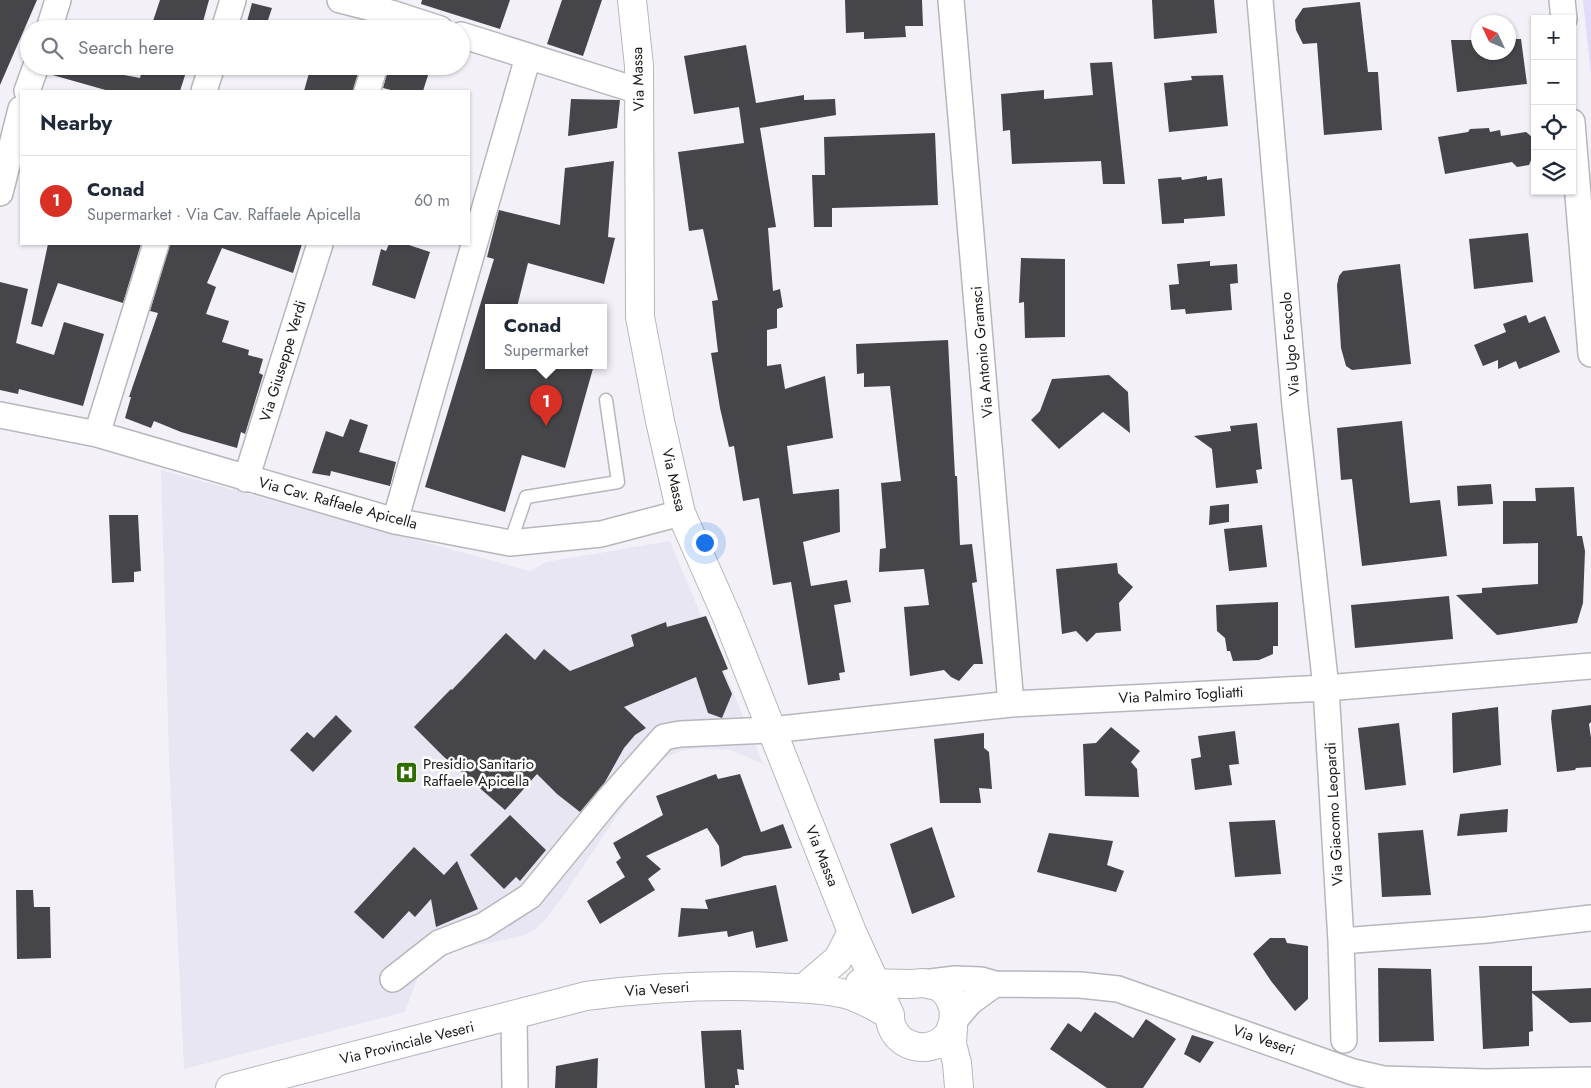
<!DOCTYPE html>
<meta charset="utf-8">
<style>
:root{--surface:#fff;--page:#f2f2f3;--text:#1f2937;--muted:#747a83;--line:#e0e1e3;--accent:#d93025}
body{margin:0;font-family:Jost,sans-serif;background:var(--page);color:var(--text)}
.controls{position:absolute;right:15px;top:15px;display:grid;overflow:hidden;border-radius:0px;box-shadow:0 1px 4px #0004}
.controls button{width:45px;height:45px;display:grid;place-items:center;padding:0;border:0;border-bottom:1px solid var(--line);background:var(--surface);color:var(--text);font:25px sans-serif}
.compass{position:absolute;left:1471px;top:15px;width:45px;height:45px;border-radius:50%;background:var(--surface);box-shadow:0 1px 4px #0004;rotate:314deg}
.you{position:absolute;left:704px;top:542px;width:18px;height:18px;margin:-12px;border:4px solid #fff;border-radius:50%;background:#1a73e8;box-shadow:0 0 0 8px #1a73e833}
.badge{display:grid;place-items:center;width:32px;height:32px;border-radius:50%;background:var(--accent);color:#fff;font-size:16px;font-weight:700}
.pin{position:absolute;translate:-50% -41px;filter:drop-shadow(0 1px 2px #0008)}
.pin::after{content:'';position:absolute;top:26px;width:18px;height:15px;background:inherit;clip-path:polygon(0 0,100% 0,50% 100%)}
.popup{position:absolute;left:485px;top:304px;width:122px;height:65px;box-sizing:border-box;display:grid;place-content:center;border-radius:0px;background:var(--surface);filter:drop-shadow(0 1px 4px #0005);font-size:16px;white-space:nowrap;color:var(--muted)}
.popup b{font-size:19px;color:var(--text)}
.popup::after{content:'';position:absolute;left:50%;top:100%;margin-left:-10px;border:10px solid transparent;border-top-color:var(--surface)}
.list{margin:0;padding:0;list-style:none}
h2{display:flex;justify-content:space-between;align-items:center;height:65px;margin:0;padding:0 20px;font-size:21px}
h2 small{font-size:16px;font-weight:400;color:var(--muted)}
.list li{display:grid;grid-template-columns:32px 1fr auto;gap:15px;align-items:center;box-sizing:border-box;height:90px;padding:0 20px;border-top:1px solid var(--line)}
.list b{display:block;font-size:19px;white-space:nowrap}
.list p{margin:0;font-size:16px;white-space:nowrap;color:var(--muted)}
.list em{font-size:16px;font-style:normal;color:var(--muted)}
.icon{flex:none;width:28px;height:28px;fill:none;stroke:currentColor;stroke-width:2;stroke-linecap:round;stroke-linejoin:round}
.map{position:relative;flex:none;width:1591px;height:1088px;overflow:hidden}
.search{position:absolute;background:var(--surface);box-shadow:0 1px 4px #0004;left:20px;top:20px;width:450px;height:55px;display:flex;align-items:center;gap:12px;box-sizing:border-box;padding:0 18px;border-radius:28px;color:var(--muted);font-size:19px}
.panel{position:absolute;background:var(--surface);box-shadow:0 1px 4px #0004;left:20px;top:90px;width:450px;height:155px;border-radius:0px}
.map>svg:first-child{display:block}
.built{fill:#e8e6f3}
.green{fill:#e2dbfa}
.building{fill:#46454a}
.lines{fill:none;stroke-linecap:round;stroke-linejoin:round}
.lane-casing{stroke:#b7b6bb;stroke-width:15}
.street-casing{stroke:#b7b6bb;stroke-width:28}
.secondary-casing{stroke:#b7b6bb;stroke-width:30}
.lane{stroke:#fff;stroke-width:12}
.street{stroke:#fff;stroke-width:25}
.secondary{stroke:#fff;stroke-width:28}
.labels{text-anchor:middle;dominant-baseline:central;stroke-width:5;stroke-linejoin:round;paint-order:stroke}
.street-label{font-size:15px;fill:#1a1a1c;stroke:#fff}
.poi-label{font-size:15px;fill:#1a1a1c;stroke:#fff;text-anchor:start}
</style>
<div class="map">
<svg width="1591" height="1088" viewBox="0 0 1591 1088">
<rect width="100%" height="100%" fill="#f3f1f7"/>
<path class="built" d="M 161,470 L 530,571 L 546,562 L 670,541 L 763,764 L 731,750 L 704,749 L 691,749 L 678,752 L 654,763 L 637,782 L 624,805 L 562,898 L 544,921 L 534,930 L 522,936 L 458,949 L 436,960 L 425,969 L 417,979 L 405,1012 L 184,1069 L 169,761 Z"/>
<path class="green" d="M 1583,0 L 1591,0 L 1591,75 Z"/>
<path class="building" d="M 0,0 L 37,0 L 0,85 Z
M 160,0 L 209,0 L 201,29 L 178,29 L 153,21 Z
M 422,0 L 510,0 L 500,29 L 421,4 Z
M 562,0 L 602,0 L 583,56 L 547,44 Z
M 845,0 L 922,0 L 923,26 L 905,26 L 906,37 L 864,39 L 864,32 L 846,33 Z
M 1152,0 L 1214,0 L 1217,33 L 1154,39 Z
M 1360,2 L 1368,72 L 1378,72 L 1382,130 L 1324,135 L 1317,43 L 1303,44 L 1296,30 L 1295,20 L 1303,8 Z
M 252,3 L 272,8 L 265,29 L 245,29 Z
M 1508,39 L 1521,39 L 1527,84 L 1457,92 L 1451,40 L 1478,40 L 1478,52 L 1508,52 Z
M 746,45 L 756,103 L 804,95 L 804,100 L 835,99 L 836,115 L 760,128 L 776,227 L 768,228 L 773,291 L 780,289 L 783,307 L 777,309 L 777,328 L 767,330 L 767,366 L 781,364 L 785,389 L 825,376 L 833,438 L 787,446 L 793,494 L 839,489 L 840,532 L 803,542 L 811,586 L 847,580 L 851,602 L 834,605 L 845,672 L 839,673 L 840,680 L 808,685 L 791,582 L 773,585 L 759,498 L 743,501 L 734,446 L 729,447 L 720,408 L 711,353 L 718,352 L 712,301 L 718,300 L 703,229 L 689,231 L 678,152 L 744,143 L 739,107 L 694,114 L 684,56 Z
M 1112,62 L 1125,184 L 1103,184 L 1101,161 L 1012,164 L 1010,130 L 1003,131 L 1001,94 L 1044,90 L 1044,99 L 1093,95 L 1090,63 Z
M 51,66 L 105,66 L 103,71 L 140,78 L 143,66 L 188,66 L 180,91 L 109,91 L 49,74 Z
M 311,66 L 360,66 L 353,91 L 304,91 Z
M 389,66 L 431,66 L 423,91 L 395,91 L 383,88 Z
M 1223,75 L 1228,126 L 1169,132 L 1164,83 L 1192,80 L 1191,76 Z
M 571,99 L 620,100 L 617,128 L 568,136 Z
M 1489,128 L 1490,132 L 1500,130 L 1501,136 L 1526,132 L 1532,137 L 1534,153 L 1529,165 L 1517,167 L 1512,162 L 1445,174 L 1438,137 L 1468,132 L 1470,129 Z
M 935,133 L 938,205 L 832,208 L 832,227 L 814,227 L 812,175 L 825,175 L 824,137 Z
M 614,161 L 608,237 L 615,238 L 604,284 L 528,263 L 517,307 L 488,307 L 488,365 L 594,365 L 565,468 L 522,455 L 505,512 L 425,487 L 494,259 L 487,257 L 499,210 L 560,225 L 565,168 Z
M 1207,176 L 1207,180 L 1222,178 L 1225,216 L 1184,219 L 1184,223 L 1162,224 L 1158,179 L 1181,177 L 1182,180 Z
M 1528,233 L 1533,282 L 1474,289 L 1469,239 Z
M 48,244 L 141,244 L 123,303 L 58,283 L 42,327 L 31,324 Z
M 170,244 L 302,244 L 293,273 L 222,248 L 207,283 L 216,287 L 206,314 L 229,321 L 222,342 L 249,350 L 248,355 L 263,359 L 259,373 L 263,375 L 245,434 L 241,432 L 237,448 L 181,432 L 154,421 L 151,428 L 125,418 L 131,397 L 129,397 L 158,313 L 150,311 Z
M 389,244 L 406,244 L 430,252 L 415,299 L 372,285 L 381,249 L 386,251 Z
M 1021,258 L 1065,259 L 1065,337 L 1025,338 L 1024,302 L 1019,303 Z
M 1210,261 L 1210,266 L 1237,264 L 1238,283 L 1230,284 L 1232,310 L 1186,314 L 1185,309 L 1171,310 L 1169,285 L 1179,284 L 1177,264 Z
M 1400,264 L 1411,364 L 1352,370 L 1346,366 L 1341,348 L 1337,285 L 1339,276 L 1343,271 Z
M 0,282 L 28,289 L 16,343 L 54,355 L 64,322 L 104,334 L 83,406 L 19,389 L 18,394 L 0,390 Z
M 1526,315 L 1529,323 L 1545,316 L 1560,352 L 1519,369 L 1516,361 L 1498,369 L 1498,360 L 1483,366 L 1474,345 L 1506,332 L 1503,324 Z
M 948,340 L 955,476 L 957,476 L 960,545 L 972,544 L 977,582 L 972,583 L 983,664 L 974,664 L 959,681 L 951,677 L 944,670 L 910,676 L 904,607 L 929,605 L 924,569 L 879,572 L 880,549 L 886,548 L 881,483 L 901,481 L 890,386 L 864,387 L 864,373 L 857,374 L 856,344 Z
M 1109,375 L 1128,392 L 1130,433 L 1103,412 L 1059,449 L 1031,420 L 1040,411 L 1052,379 Z
M 350,419 L 368,425 L 359,452 L 396,462 L 390,486 L 331,471 L 330,476 L 312,473 L 326,431 L 343,437 Z
M 1402,421 L 1410,503 L 1440,500 L 1447,556 L 1362,566 L 1352,479 L 1341,480 L 1337,428 Z
M 1257,423 L 1262,469 L 1256,470 L 1258,483 L 1216,488 L 1212,449 L 1194,436 L 1231,431 L 1230,426 Z
M 1491,484 L 1493,504 L 1458,506 L 1457,486 Z
M 1574,487 L 1577,536 L 1582,536 L 1585,551 L 1583,603 L 1577,623 L 1497,635 L 1456,595 L 1482,593 L 1482,588 L 1538,584 L 1538,543 L 1503,544 L 1503,501 L 1536,501 L 1535,488 Z
M 1229,504 L 1229,522 L 1209,525 L 1210,506 Z
M 109,515 L 138,515 L 141,571 L 134,572 L 134,582 L 112,583 Z
M 1262,525 L 1267,567 L 1229,571 L 1224,529 Z
M 1117,563 L 1118,573 L 1133,587 L 1119,603 L 1121,631 L 1096,633 L 1087,642 L 1076,631 L 1062,634 L 1056,569 Z
M 1449,596 L 1453,639 L 1355,648 L 1351,605 Z
M 1278,602 L 1278,646 L 1273,646 L 1273,654 L 1259,660 L 1233,661 L 1230,651 L 1227,651 L 1225,638 L 1217,631 L 1216,605 Z
M 706,616 L 728,669 L 722,671 L 732,694 L 722,718 L 708,713 L 696,677 L 624,707 L 646,728 L 635,735 L 624,748 L 605,782 L 580,812 L 557,794 L 537,774 L 505,810 L 444,757 L 414,727 L 451,689 L 452,690 L 506,633 L 535,660 L 544,649 L 570,671 L 634,646 L 631,635 L 666,622 L 667,627 Z
M 1591,705 L 1591,722 L 1589,724 L 1591,738 L 1591,767 L 1576,768 L 1575,770 L 1557,772 L 1551,718 L 1552,710 Z
M 1498,707 L 1501,765 L 1453,773 L 1452,713 Z
M 336,715 L 352,731 L 313,772 L 290,750 L 307,732 L 314,738 Z
M 1399,723 L 1406,785 L 1365,790 L 1358,728 Z
M 1111,727 L 1140,751 L 1131,762 L 1137,769 L 1139,797 L 1085,796 L 1083,744 L 1096,743 Z
M 1235,731 L 1239,764 L 1229,765 L 1232,785 L 1195,790 L 1191,759 L 1201,757 L 1198,736 Z
M 984,733 L 984,748 L 989,752 L 992,789 L 979,788 L 981,803 L 940,803 L 934,739 Z
M 716,774 L 718,779 L 740,774 L 761,832 L 783,824 L 792,848 L 744,856 L 721,867 L 719,846 L 707,828 L 646,856 L 661,869 L 648,879 L 655,890 L 600,924 L 587,901 L 625,877 L 616,862 L 621,858 L 613,843 L 663,815 L 656,796 Z
M 1508,809 L 1507,832 L 1457,836 L 1460,814 Z
M 510,815 L 546,850 L 520,881 L 516,877 L 504,889 L 470,855 Z
M 1275,820 L 1281,874 L 1235,877 L 1229,822 Z
M 932,827 L 955,897 L 912,914 L 890,844 Z
M 1423,830 L 1431,895 L 1382,897 L 1378,833 Z
M 1049,833 L 1113,841 L 1107,865 L 1124,871 L 1116,892 L 1037,872 Z
M 414,847 L 444,875 L 457,861 L 478,909 L 436,927 L 431,899 L 415,917 L 409,911 L 383,939 L 354,912 Z
M 776,885 L 788,941 L 756,948 L 753,931 L 728,937 L 727,931 L 678,937 L 681,908 L 708,909 L 705,900 Z
M 16,890 L 33,890 L 34,907 L 50,907 L 51,958 L 17,959 Z
M 1270,938 L 1285,938 L 1287,943 L 1308,946 L 1308,999 L 1295,1011 L 1271,981 L 1253,954 Z
M 1479,966 L 1532,966 L 1532,991 L 1591,988 L 1591,1022 L 1570,1023 L 1532,993 L 1533,1031 L 1529,1032 L 1529,1046 L 1483,1049 Z
M 1378,968 L 1431,969 L 1434,1041 L 1379,1042 Z
M 1095,1012 L 1133,1038 L 1146,1019 L 1176,1039 L 1143,1088 L 1107,1088 L 1050,1049 L 1068,1023 L 1081,1032 Z
M 741,1030 L 744,1070 L 737,1069 L 739,1085 L 735,1085 L 735,1088 L 705,1088 L 701,1031 Z
M 1192,1035 L 1214,1042 L 1200,1063 L 1184,1054 Z
M 598,1058 L 597,1088 L 555,1088 L 556,1066 Z"/>
<g class="lines">
<defs>
<path id="lane" d="M 510,543 L 526,497 L 618,482 L 606,400"/>
<path id="street" d="M 340,0 L 391,13 L 440,29
M 951,0 L 1011,704
M 1260,0 L 1295,406 L 1326,688 L 1341,941 L 1344,1040
M 1562,0 L 1564,19
M 49,29 L 58,0
M 224,29 L 233,0
M 461,35 L 639,91
M 27,91 L 36,66
M 204,91 L 212,66
M 367,91 L 375,66
M 1572,122 L 1591,354
M 0,193 L 21,109
M 0,415 L 97,434 L 395,521 L 510,543 L 601,534 L 681,513
M 97,434 L 156,244
M 246,479 L 320,244
M 395,521 L 528,57
M 1341,941 L 1487,930 L 1591,918
M 393,979 L 439,943 L 483,926 L 530,896 L 609,799 L 664,737 L 680,734 L 771,730 L 1011,704 L 1326,688 L 1591,666
M 923,983 L 955,979 L 981,980 L 995,984 L 1080,985 L 1118,989 L 1353,1072 L 1383,1079 L 1486,1082 L 1591,1080
M 514,1016 L 515,1088
M 954,1021 L 970,1002 L 995,984"/>
<path id="secondary" d="M 632,0 L 639,66 L 640,317 L 660,421 L 681,513 L 727,617 L 852,932 L 890,1015 C 890,1019 890,1023 892,1027 C 900,1048 929,1054 945,1038 C 950,1034 951,1027 954,1021
M 860,983 L 912,984 L 923,983 L 938,986 L 946,993 L 950,999 L 954,1010 L 952,1044 L 957,1063 L 959,1087
M 804,988 L 838,959 L 852,932
M 230,1088 L 586,996 C 648,988 710,984 773,987 C 796,988 821,988 845,994 C 861,998 875,1007 890,1015"/>
</defs>
<use href="#lane" class="lane-casing"/>
<use href="#street" class="street-casing"/>
<use href="#secondary" class="secondary-casing"/>
<use href="#lane" class="lane"/>
<use href="#street" class="street"/>
<use href="#secondary" class="secondary"/>
</g>
<defs>
<symbol id="hospital-square" viewBox="-11 -11 22 22"><rect x="-9" y="-9" width="18" height="18" rx="4" fill="#2f6c00" stroke="#fff"/><path d="M-5-5h3v3.5h4V-5h3V5h-3V1.5h-4V5h-3Z" fill="#fff"/></symbol>
</defs>
<g fill-rule="evenodd">
<use href="#hospital-square" x="394" y="760" width="25" height="25"/>
</g>
<g class="labels">
<g class="street-label">
<text transform="translate(638 79) rotate(-92)">Via Massa</text>
<text transform="translate(1290 344) rotate(-95)">Via Ugo Foscolo</text>
<text transform="translate(982 352) rotate(-95)">Via Antonio Gramsci</text>
<text transform="translate(283 361) rotate(-73)">Via Giuseppe Verdi</text>
<text transform="translate(674 480) rotate(77)">Via Massa</text>
<text transform="translate(338 503) rotate(15)">Via Cav. Raffaele Apicella</text>
<text transform="translate(1181 695) rotate(-3)">Via Palmiro Togliatti</text>
<text transform="translate(1334 814) rotate(-93)">Via Giacomo Leopardi</text>
<text transform="translate(822 856) rotate(68)">Via Massa</text>
<text transform="translate(657 989) rotate(-4)">Via Veseri</text>
<text transform="translate(1264 1040) rotate(19)">Via Veseri</text>
<text transform="translate(407 1043) rotate(-14)">Via Provinciale Veseri</text>
</g>
<g class="poi-label">
<text x="423" y="764">Presidio Sanitario<tspan x="423" dy="17">Raffaele Apicella</tspan></text>
</g>
</g>
</svg>
<div class="controls">
<button>+</button>
<button>−</button>
<button><svg class="icon" aria-label="locate" viewBox="0 0 24 24"><circle cx="12" cy="12" r="6"/><path d="M12 2v4M12 18v4M2 12h4M18 12h4"/></svg></button>
<button><svg class="icon" aria-label="layers" viewBox="0 0 24 24"><path d="M12 4l9 5-9 5-9-5zM3 14l9 5 9-5"/></svg></button>
</div>
<svg class="compass" viewBox="-18 -18 36 36"><path d="M0-13l5 13h-10z" fill="#e53935"/><path d="M0 13l5-13h-10z" fill="#747a83"/></svg>
<div class="you"></div>
<div class="pin badge" style="left:546px;top:426px">1</div>
<div class="popup"><b>Conad</b>Supermarket</div>
<div class="search"><svg class="icon" aria-label="search" viewBox="0 0 24 24"><circle cx="10" cy="10" r="6"/><path d="M15 15l6 6"/></svg>Search here</div>
<section class="panel">
<h2>Nearby<small></small></h2>
<ul class="list">
<li><span class="badge">1</span><div><b>Conad</b><p>Supermarket · Via Cav. Raffaele Apicella</p></div><em>60 m</em></li>
</ul>
</section>
</div>
